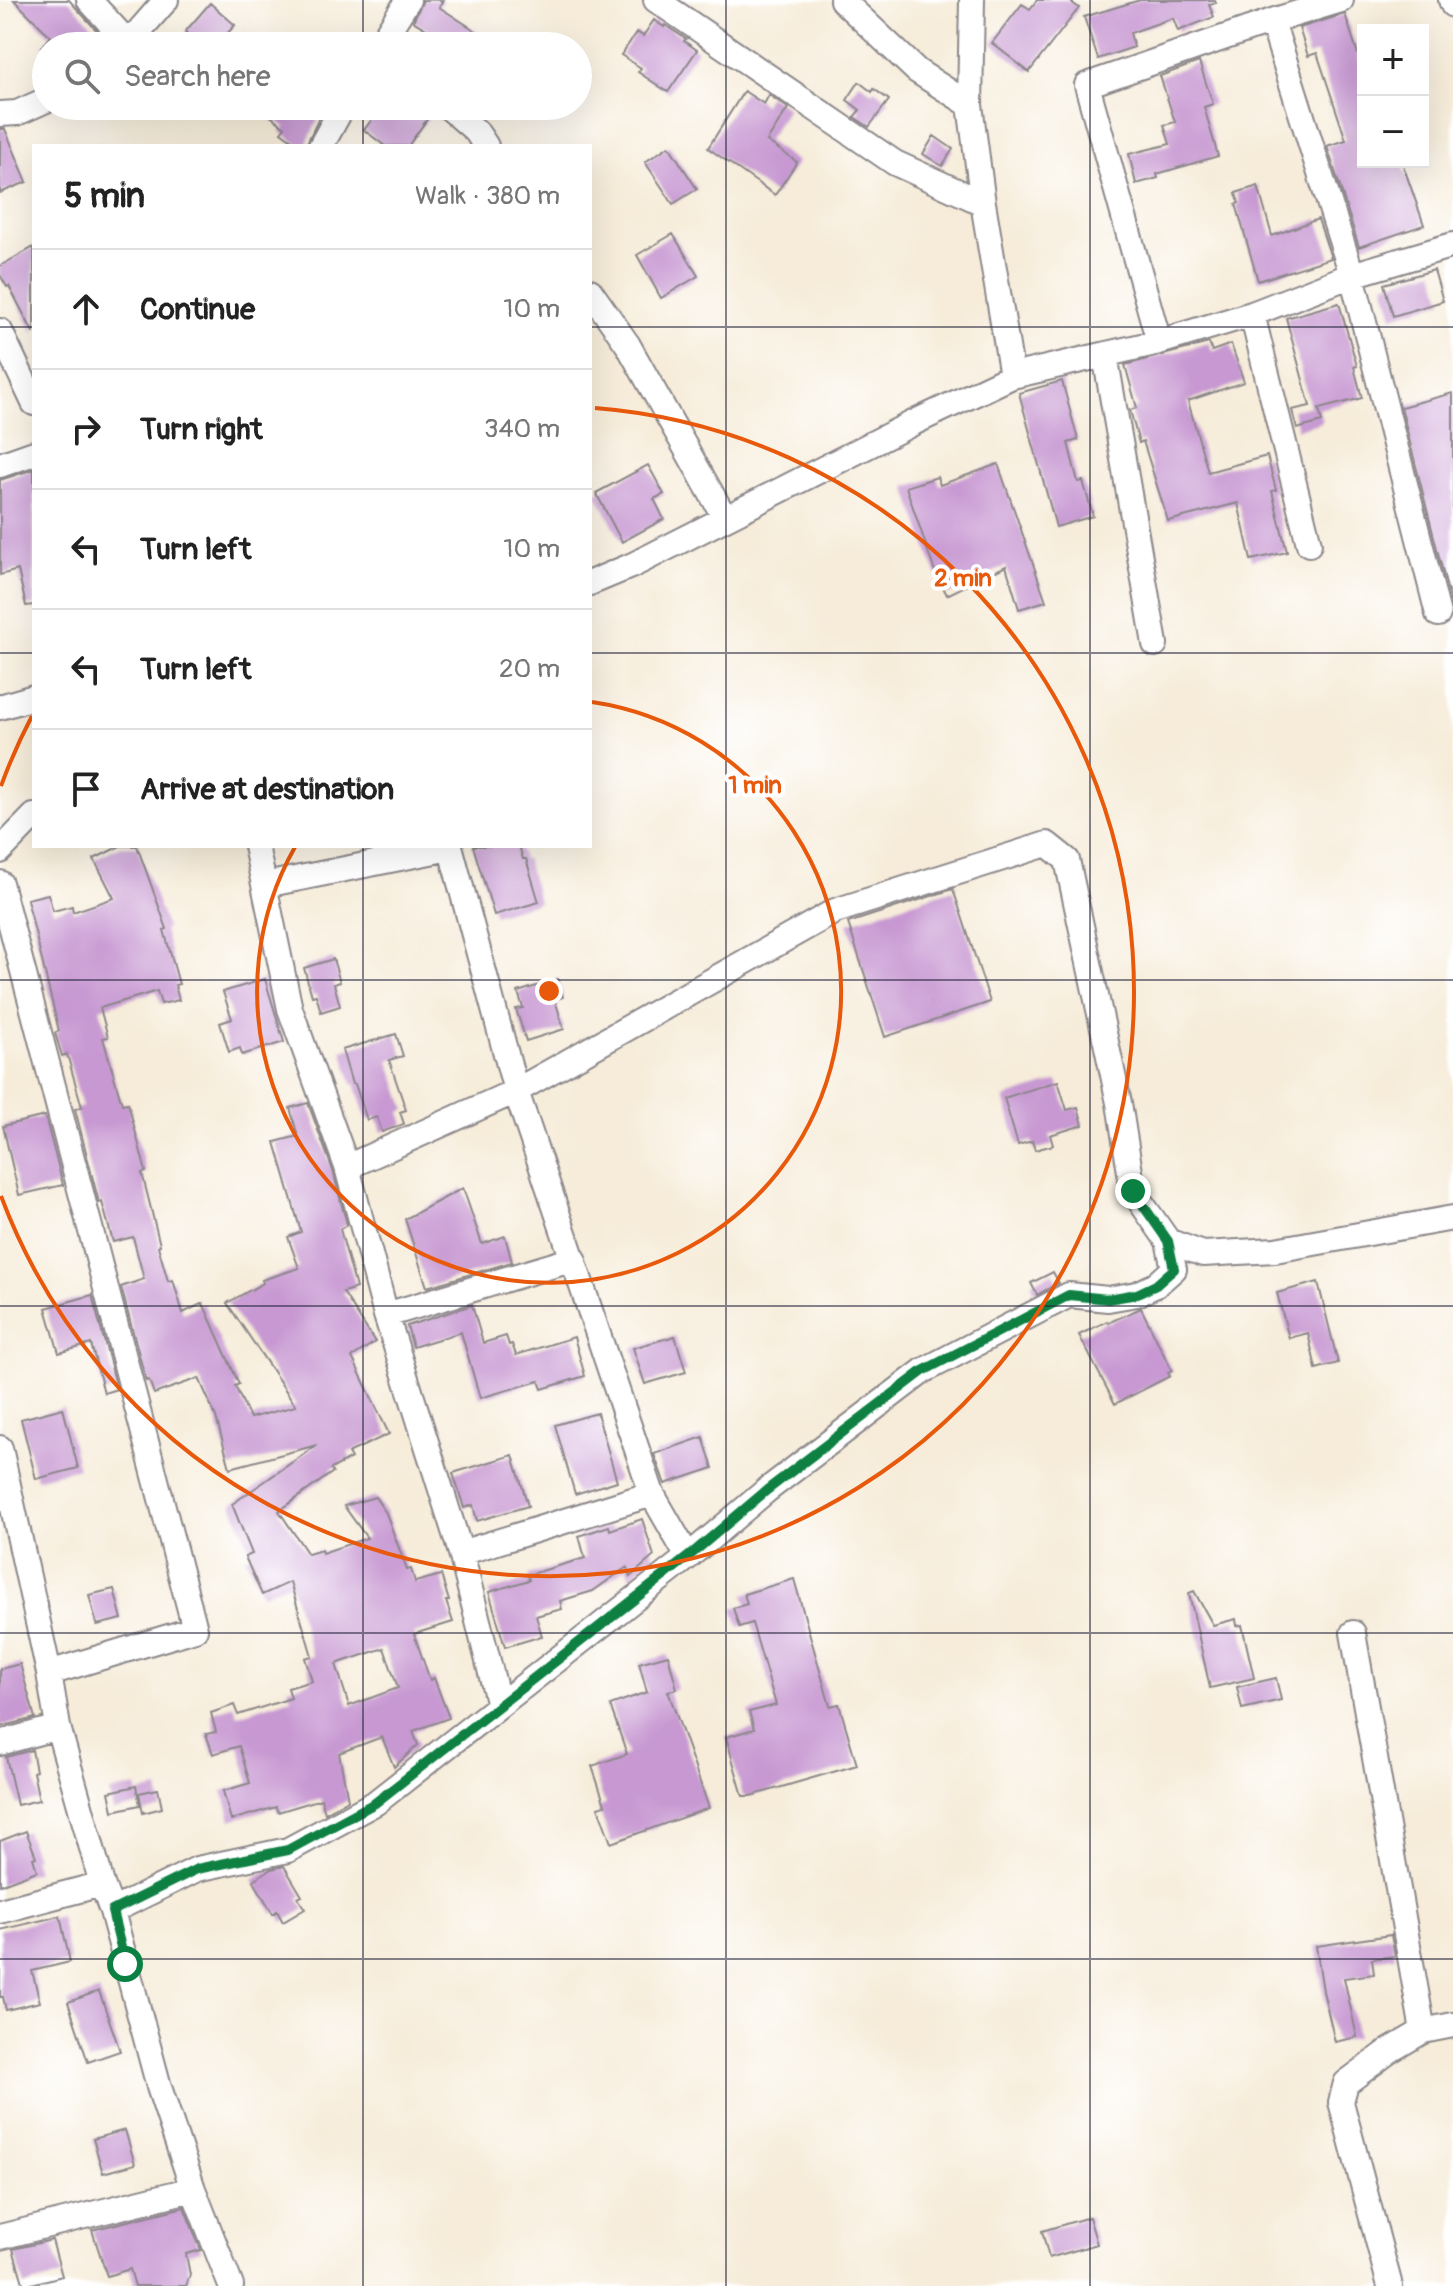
<!DOCTYPE html>
<meta charset="utf-8">
<style>
:root{--surface:#fff;--page:#f6f6f6;--text:#222;--muted:#767676;--line:#e0e0e0}
body{margin:0;font-family:Pangolin,sans-serif;background:var(--page);color:var(--text)}
.controls{position:absolute;right:24px;top:24px;display:grid;overflow:hidden;border-radius:0px;box-shadow:0 8px 32px #0002}
.controls button{width:72px;height:72px;display:grid;place-items:center;padding:0;border:0;border-bottom:2px solid var(--line);background:var(--surface);color:var(--text);font:40px sans-serif}
.stop{position:absolute;width:24px;height:24px;margin:-18px;border:6px solid #0b8043;border-radius:50%;background:#fff}
.stop.end{background:#0b8043;border-color:#fff;box-shadow:0 2px 8px #0008}
.list{margin:0;padding:0;list-style:none}
h2{display:flex;justify-content:space-between;align-items:center;height:104px;margin:0;padding:0 32px;font-size:34px}
h2 small{font-size:26px;font-weight:400;color:var(--muted)}
.list li{display:grid;grid-template-columns:52px 1fr auto;gap:24px;align-items:center;box-sizing:border-box;height:120px;padding:0 32px;border-top:2px solid var(--line)}
.list b{display:block;font-size:30px;white-space:nowrap}
.list em{font-size:26px;font-style:normal;color:var(--muted)}
.icon{flex:none;width:44px;height:44px;fill:none;stroke:currentColor;stroke-width:2;stroke-linecap:round;stroke-linejoin:round}
.map{position:relative;flex:none;width:1453px;height:2286px;overflow:hidden}
.search{position:absolute;background:var(--surface);box-shadow:0 8px 32px #0002;left:32px;top:32px;width:560px;height:88px;display:flex;align-items:center;gap:20px;box-sizing:border-box;padding:0 28px;border-radius:44px;color:var(--muted);font-size:30px}
.panel{position:absolute;background:var(--surface);box-shadow:0 8px 32px #0002;left:32px;top:144px;width:560px;height:704px;border-radius:0px}
.map>svg:first-child{display:block}
.building{fill:#c798d2;fill-rule:evenodd}
.lines{fill:none;stroke-linecap:round;stroke-linejoin:round}
.minor-casing{stroke:#8c878a;stroke-width:28}
.minor{stroke:#fff;stroke-width:24}
.route{stroke:#0b8043;stroke-width:10}
.grid{fill:none;stroke:#22223b;stroke-width:2;stroke-opacity:0.55}
.ring{fill:none;stroke:#e8590c;stroke-width:4}
.centre{fill:#e8590c;stroke:#fff;stroke-width:4}
.ring-label{font-size:24px;text-anchor:middle;font-weight:bold;fill:#e8590c;stroke:#fff;stroke-width:8;stroke-linejoin:round;paint-order:stroke}
</style>
<div class="map">
<svg width="1453" height="2286" viewBox="0 0 1453 2286">
<rect width="100%" height="100%" fill="#fff"/>
<filter id="ink" filterUnits="userSpaceOnUse"><feTurbulence type="fractalNoise" baseFrequency=".0125" numOctaves="2"/><feDisplacementMap in="SourceGraphic" scale="16" xChannelSelector="R" yChannelSelector="G"/><feConvolveMatrix kernelMatrix="1 2 1 2 8 2 1 2 1" color-interpolation-filters="sRGB"/></filter>
<filter id="wash" filterUnits="userSpaceOnUse"><feTurbulence type="fractalNoise" baseFrequency=".006" numOctaves="4" result="noise"/><feDisplacementMap in="SourceGraphic" scale="32" xChannelSelector="R" yChannelSelector="G"/><feGaussianBlur stdDeviation="1.8" result="paint"/><feColorMatrix in="noise" values="0 0 0 0 0 0 0 0 0 0 0 0 0 0 0 0 0 1.4 0 .05"/><feComposite in="paint" operator="in"/></filter>
<g filter="url(#wash)">
<rect width="100%" height="100%" fill="#f6ecd9"/>
<g id="blocks">
<path class="building" d="M 14,0 L 69,0 L 100,34 L 88,46 L 42,46 L 51,37 Z
M 423,0 L 443,0 L 439,7 L 499,46 L 422,46 L 431,32 L 413,21 Z
M 1037,0 L 1068,0 L 1079,8 L 1029,72 L 992,43 L 1022,4 L 1030,9 Z
M 1140,0 L 1215,0 L 1216,3 L 1209,5 L 1214,17 L 1178,31 L 1173,18 L 1130,33 L 1134,47 L 1098,59 L 1084,17 Z
M 210,3 L 235,25 L 216,46 L 202,46 L 185,32 Z
M 1345,14 L 1363,70 L 1363,162 L 1402,162 L 1424,225 L 1359,247 L 1327,146 L 1346,140 L 1317,53 L 1308,56 L 1299,28 Z
M 654,20 L 664,27 L 665,25 L 686,39 L 684,41 L 697,50 L 668,92 L 638,72 L 641,68 L 621,55 L 637,32 L 643,36 Z
M 1199,62 L 1213,104 L 1204,107 L 1218,156 L 1157,174 L 1158,178 L 1136,184 L 1129,154 L 1170,144 L 1164,125 L 1175,122 L 1160,76 Z
M 859,82 L 872,92 L 874,89 L 889,100 L 869,127 L 854,117 L 860,110 L 847,100 Z
M 744,91 L 764,104 L 769,95 L 788,108 L 767,141 L 797,162 L 775,195 L 708,148 Z
M 257,106 L 307,106 L 320,116 L 307,143 L 304,146 L 300,146 L 281,132 L 285,127 Z
M 382,106 L 432,106 L 433,111 L 408,146 L 385,146 L 364,130 Z
M 0,129 L 5,129 L 27,182 L 0,193 Z
M 934,136 L 953,149 L 942,166 L 923,154 Z
M 669,146 L 697,189 L 673,204 L 645,162 Z
M 1258,186 L 1272,236 L 1318,219 L 1331,258 L 1258,281 L 1236,204 L 1239,203 L 1236,193 Z
M 673,234 L 698,276 L 661,298 L 637,255 Z
M 34,247 L 34,334 L 9,286 L 7,287 L 0,275 L 0,266 Z
M 1434,270 L 1443,301 L 1393,316 L 1384,284 Z
M 1339,303 L 1357,366 L 1354,367 L 1362,398 L 1319,409 L 1322,422 L 1297,429 L 1292,410 L 1310,406 L 1286,318 Z
M 1209,343 L 1212,351 L 1231,344 L 1244,382 L 1188,401 L 1208,472 L 1267,456 L 1276,490 L 1272,491 L 1287,552 L 1251,560 L 1238,503 L 1168,521 L 1143,441 L 1139,443 L 1130,410 L 1137,408 L 1125,365 Z
M 1062,381 L 1078,440 L 1068,443 L 1078,482 L 1083,481 L 1093,516 L 1056,527 L 1019,393 Z
M 1453,393 L 1453,612 L 1401,407 Z
M 998,464 L 1046,601 L 1019,609 L 1006,566 L 947,595 L 934,569 L 906,487 L 937,477 L 940,485 Z
M 648,465 L 664,494 L 654,499 L 664,519 L 622,542 L 596,493 Z
M 34,469 L 34,605 L 26,606 L 18,570 L 0,575 L 0,480 Z
M 120,846 L 137,846 L 167,929 L 164,930 L 179,984 L 175,985 L 179,1000 L 161,1004 L 157,991 L 100,1008 L 108,1037 L 103,1038 L 122,1104 L 128,1103 L 146,1172 L 142,1173 L 160,1245 L 158,1246 L 168,1281 L 173,1280 L 183,1313 L 203,1303 L 239,1384 L 235,1386 L 250,1418 L 296,1406 L 227,1303 L 263,1283 L 262,1280 L 299,1268 L 288,1237 L 301,1232 L 275,1142 L 298,1136 L 290,1108 L 308,1103 L 333,1171 L 347,1225 L 340,1229 L 356,1288 L 343,1292 L 375,1342 L 352,1357 L 389,1434 L 348,1453 L 351,1458 L 331,1469 L 333,1472 L 279,1511 L 308,1554 L 321,1550 L 322,1553 L 367,1538 L 344,1506 L 375,1497 L 386,1513 L 407,1570 L 411,1569 L 415,1582 L 441,1575 L 449,1601 L 446,1601 L 453,1622 L 414,1634 L 430,1680 L 434,1678 L 449,1718 L 413,1731 L 418,1745 L 394,1767 L 382,1737 L 339,1753 L 348,1800 L 325,1813 L 321,1799 L 278,1812 L 276,1807 L 231,1820 L 223,1791 L 250,1783 L 239,1746 L 213,1754 L 206,1734 L 216,1732 L 211,1713 L 234,1705 L 238,1715 L 291,1698 L 288,1688 L 312,1681 L 305,1658 L 312,1656 L 290,1582 L 262,1595 L 245,1557 L 252,1554 L 232,1504 L 317,1445 L 230,1468 L 216,1417 L 199,1378 L 154,1394 L 149,1380 L 146,1381 L 121,1287 L 144,1279 L 133,1237 L 113,1242 L 102,1202 L 99,1203 L 75,1109 L 82,1107 L 67,1054 L 62,1056 L 55,1033 L 59,1031 L 27,899 L 48,894 L 53,911 L 72,906 L 73,912 L 114,898 L 94,859 ZM 384,1648 L 398,1688 L 349,1706 L 336,1664 Z
M 473,846 L 519,846 L 523,859 L 526,859 L 539,902 L 494,915 Z
M 953,889 L 990,1002 L 885,1037 L 848,923 Z
M 333,959 L 340,982 L 334,984 L 340,1006 L 321,1012 L 316,995 L 312,996 L 304,968 Z
M 265,979 L 284,1042 L 242,1055 L 240,1048 L 229,1052 L 220,1023 L 232,1019 L 223,992 Z
M 558,979 L 563,997 L 555,1000 L 564,1029 L 526,1041 L 516,1009 L 523,1008 L 518,992 Z
M 396,1034 L 403,1056 L 389,1060 L 406,1110 L 400,1112 L 404,1124 L 382,1132 L 377,1117 L 367,1120 L 355,1084 L 352,1084 L 342,1050 Z
M 1058,1081 L 1067,1110 L 1078,1107 L 1083,1125 L 1050,1135 L 1053,1145 L 1035,1150 L 1032,1141 L 1018,1145 L 1004,1098 Z
M 45,1116 L 63,1185 L 19,1195 L 3,1126 Z
M 463,1188 L 482,1244 L 505,1236 L 512,1262 L 427,1287 L 405,1219 Z
M 1053,1272 L 1059,1283 L 1037,1295 L 1031,1283 Z
M 1318,1282 L 1338,1363 L 1316,1369 L 1308,1333 L 1289,1338 L 1277,1293 Z
M 92,1295 L 117,1389 L 104,1393 L 91,1344 L 59,1353 L 46,1308 Z
M 472,1305 L 483,1343 L 506,1336 L 509,1345 L 512,1344 L 516,1355 L 574,1337 L 585,1376 L 542,1389 L 539,1381 L 480,1398 L 461,1332 L 413,1347 L 407,1326 Z
M 1141,1308 L 1172,1371 L 1168,1373 L 1170,1376 L 1115,1404 L 1079,1335 L 1107,1321 L 1108,1323 Z
M 675,1336 L 686,1372 L 645,1384 L 633,1348 Z
M 63,1408 L 78,1468 L 36,1479 L 21,1419 Z
M 597,1413 L 617,1481 L 575,1494 L 555,1425 Z
M 703,1437 L 713,1468 L 665,1484 L 654,1454 Z
M 513,1455 L 528,1506 L 477,1521 L 473,1505 L 464,1508 L 453,1473 Z
M 642,1519 L 654,1556 L 630,1577 L 627,1567 L 593,1591 L 560,1601 L 562,1609 L 536,1616 L 542,1636 L 505,1647 L 489,1592 L 529,1580 L 528,1575 L 585,1558 L 579,1536 L 609,1526 L 610,1530 Z
M 794,1579 L 830,1706 L 839,1704 L 857,1765 L 751,1796 L 743,1796 L 726,1737 L 754,1729 L 749,1712 L 776,1705 L 752,1623 L 739,1627 L 733,1608 L 747,1604 L 744,1594 Z
M 114,1589 L 122,1619 L 97,1625 L 89,1595 Z
M 1194,1591 L 1213,1625 L 1236,1619 L 1237,1626 L 1242,1625 L 1254,1678 L 1210,1688 L 1189,1593 Z
M 668,1655 L 677,1689 L 668,1691 L 709,1808 L 611,1843 L 598,1807 L 605,1805 L 592,1766 L 627,1754 L 610,1705 L 647,1692 L 639,1663 Z
M 20,1664 L 35,1718 L 0,1727 L 0,1669 Z
M 1276,1678 L 1281,1700 L 1242,1709 L 1237,1687 Z
M 32,1750 L 36,1771 L 33,1772 L 39,1800 L 17,1805 L 6,1757 Z
M 136,1786 L 140,1805 L 113,1811 L 109,1792 Z
M 158,1789 L 162,1808 L 143,1813 L 139,1793 Z
M 26,1831 L 36,1857 L 33,1858 L 37,1871 L 0,1885 L 0,1841 Z
M 284,1866 L 302,1896 L 298,1898 L 305,1909 L 283,1922 L 277,1911 L 273,1914 L 253,1880 L 271,1869 Z
M 60,1916 L 70,1962 L 32,1971 L 40,2002 L 6,2010 L 3,1997 L 0,1997 L 0,1930 Z
M 1391,1935 L 1395,1956 L 1372,1959 L 1374,1974 L 1344,1978 L 1357,2037 L 1335,2042 L 1323,1991 L 1316,1946 Z
M 99,1991 L 120,2051 L 88,2062 L 68,2002 Z
M 125,2130 L 135,2164 L 103,2173 L 93,2139 Z
M 184,2207 L 201,2250 L 186,2254 L 190,2275 L 186,2286 L 135,2286 L 130,2269 L 107,2276 L 92,2230 Z
M 1089,2217 L 1097,2244 L 1049,2258 L 1042,2231 Z
M 52,2240 L 62,2276 L 24,2286 L 13,2249 Z"/>
</g>
</g>
<g filter="url(#ink)">
<use href="#blocks" fill-opacity="0" stroke="#8c878a" stroke-width="2"/>
<g class="lines">
<defs>
<path id="minor" d="M 89,0 L 129,44
M 656,0 L 895,163 L 983,203
M 842,0 L 917,71 L 970,105
M 972,0 L 970,105 L 983,203 L 1012,376
M 1451,0 L 1453,5
M 1272,21 L 1352,275 L 1438,614
M 126,46 L 166,0
M 379,46 L 408,0
M 447,106 L 476,131 L 486,146
M 0,114 L 17,113 L 46,100
M 321,146 L 343,106
M 590,291 L 628,345 L 725,518
M 1252,314 L 1309,544
M 0,331 L 34,403
M 1159,342 L 1087,85 L 1272,21 L 1341,0
M 1105,355 L 1155,644
M 0,465 L 34,453
M 590,583 L 633,565 L 913,423 L 1012,376 L 1159,342 L 1252,314 L 1352,275 L 1453,245
M 0,707 L 34,697
M 256,846 L 290,1009 L 347,1167 L 386,1315 L 461,1553 L 499,1705
M 450,846 L 516,1091 L 652,1494 L 688,1557
M 0,851 L 34,816
M 0,883 L 195,1629 L 49,1673
M 265,885 L 450,848
M 347,1167 L 516,1091 L 835,911 L 1047,844 L 1067,860 L 1119,1103 L 1133,1191 L 1168,1241 L 1203,1254 L 1275,1250 L 1453,1218
M 386,1315 L 574,1259
M 0,1448 L 49,1673 L 58,1727 L 102,1884 L 112,1911 L 159,2087 L 193,2189 L 231,2286
M 461,1553 L 652,1494
M 1353,1633 L 1423,2031
M 0,1743 L 58,1727
M 0,1911 L 102,1884
M 112,1911 L 197,1869 L 288,1850 L 375,1803 L 688,1557 L 767,1490 L 923,1371 L 1069,1295 L 1108,1299 L 1137,1294 L 1156,1285 L 1174,1269 L 1168,1241
M 0,2237 L 193,2189
M 1390,2286 L 1341,2102 L 1346,2083 L 1389,2051 L 1423,2031 L 1453,2025"/>
</defs>
<use href="#minor" class="minor-casing"/>
<use href="#minor" class="minor"/>
</g>
</g>
<g class="lines" filter="url(#ink)">
<path class="route" d="M 125,1964 L 112,1911 L 197,1869 L 288,1850 L 375,1803 L 688,1557 L 767,1490 L 923,1371 L 1069,1295 L 1108,1299 L 1137,1294 L 1156,1285 L 1174,1269 L 1168,1241 L 1133,1191"/>
</g>
<path class="grid" d="M 363,0 L 363,46M 726,0 L 726,2286M 1090,0 L 1090,2286M 363,106 L 363,146M 0,327 L 34,327M 590,327 L 1453,327M 0,653 L 34,653M 590,653 L 1453,653M 363,846 L 363,2286M 0,980 L 1453,980M 0,1306 L 1453,1306M 0,1633 L 1453,1633M 0,1959 L 1453,1959"/>
<g class="ring">
<path d="M592 702A292 292 0 1 1 295 847"/>
<path d="M1 786A585 585 0 0 1 32 716M595 408A585 585 0 1 1 1 1196"/>
</g>
<circle cx="549" cy="991" r="12" class="centre"/>
<g class="ring-label">
<text x="963" y="586">2 min</text>
<text x="755" y="793">1 min</text>
</g>
</svg>
<div class="controls">
<button>+</button>
<button>−</button>
</div>
<div class="stop" style="left:125px;top:1964px"></div>
<div class="stop end" style="left:1133px;top:1191px"></div>
<div class="search"><svg class="icon" aria-label="search" viewBox="0 0 24 24"><circle cx="10" cy="10" r="6"/><path d="M15 15l6 6"/></svg>Search here</div>
<section class="panel">
<h2>5 min<small>Walk · 380 m</small></h2>
<ul class="list">
<li><svg class="icon" aria-label="ahead" viewBox="0 0 24 24"><path d="M12 20V5M6 11l6-6 6 6"/></svg><div><b>Continue</b></div><em>10 m</em></li>
<li><svg class="icon" aria-label="right" viewBox="0 0 24 24"><path d="M7 20v-9h11M14 6l5 5-5 5"/></svg><div><b>Turn right</b></div><em>340 m</em></li>
<li><svg class="icon" aria-label="left" viewBox="0 0 24 24"><path d="M17 20v-9H6M10 6l-5 5 5 5"/></svg><div><b>Turn left</b></div><em>10 m</em></li>
<li><svg class="icon" aria-label="left" viewBox="0 0 24 24"><path d="M17 20v-9H6M10 6l-5 5 5 5"/></svg><div><b>Turn left</b></div><em>20 m</em></li>
<li><svg class="icon" aria-label="arrive" viewBox="0 0 24 24"><path d="M6 21V4h12l-3 4 3 4H6"/></svg><div><b>Arrive at destination</b></div></li>
</ul>
</section>
</div>
